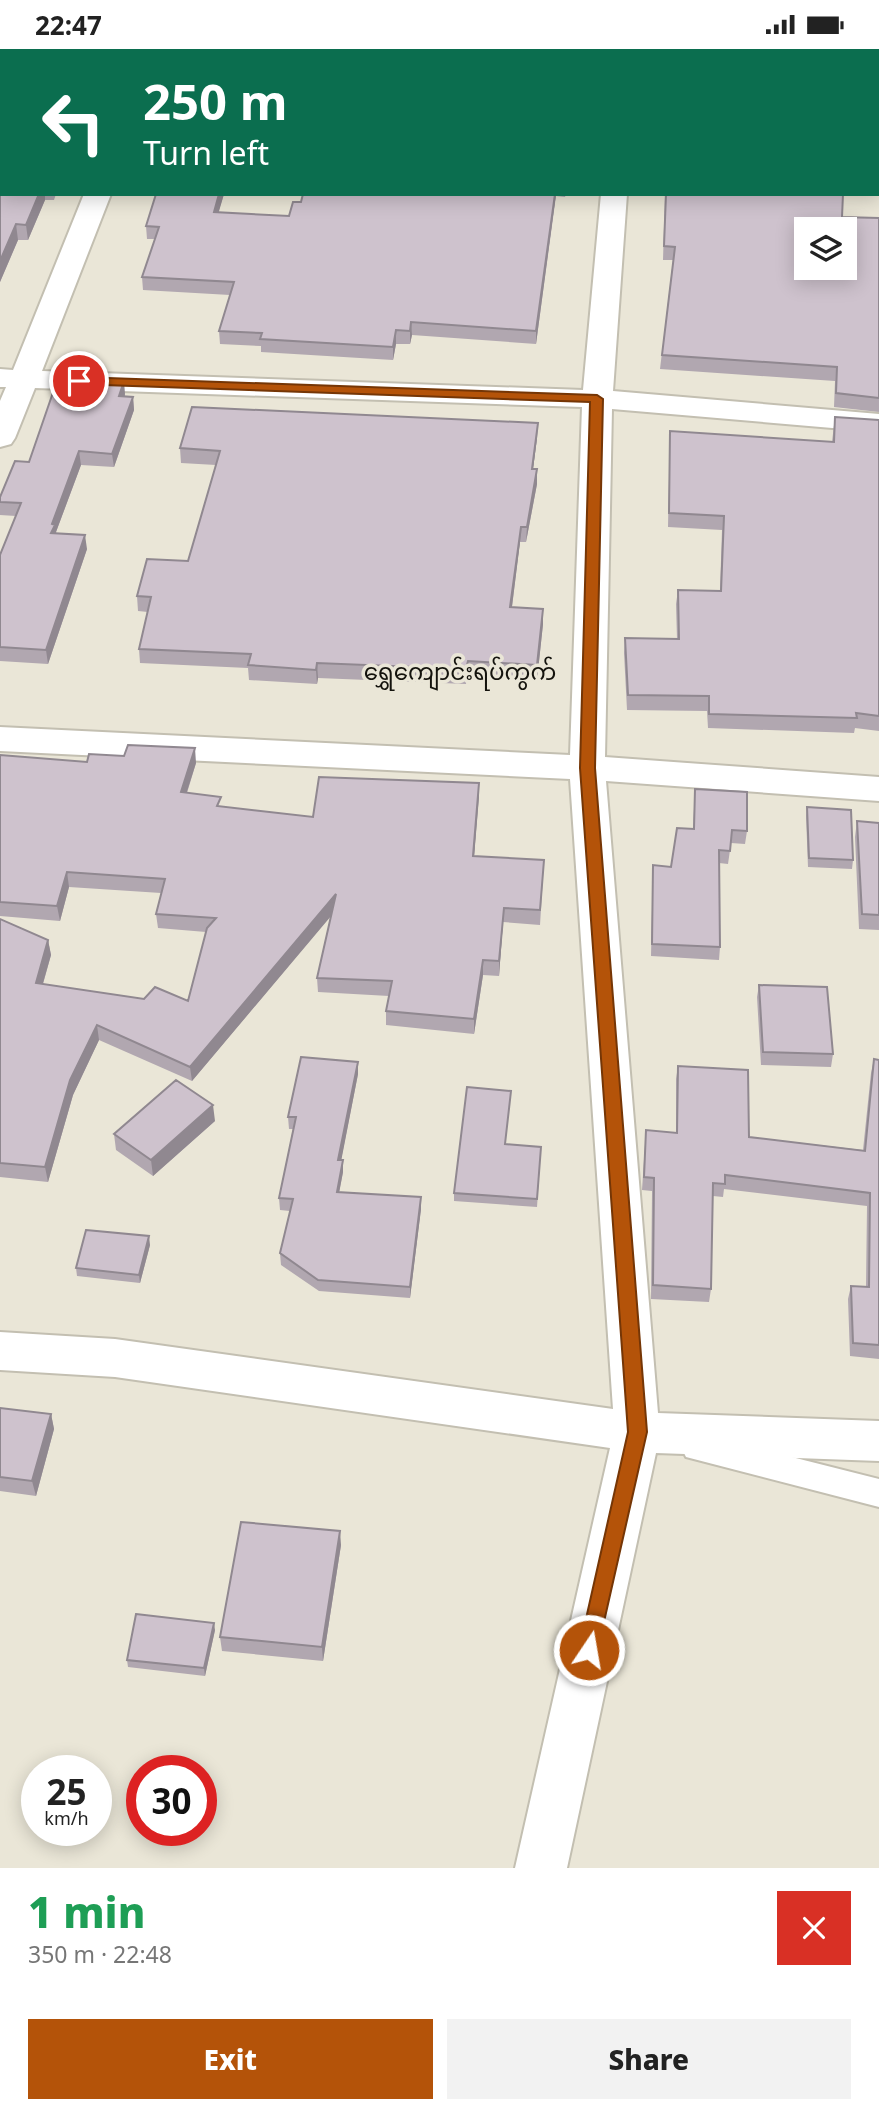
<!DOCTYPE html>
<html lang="en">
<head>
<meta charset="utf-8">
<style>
	:root { --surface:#fff; --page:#f2f2f2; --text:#222; --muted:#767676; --accent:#b45309 }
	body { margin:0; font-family:"Noto Sans","Noto Sans Myanmar",sans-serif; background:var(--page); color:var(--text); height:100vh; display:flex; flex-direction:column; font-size:26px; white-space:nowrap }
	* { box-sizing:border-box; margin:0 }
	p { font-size:23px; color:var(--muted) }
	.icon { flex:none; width:38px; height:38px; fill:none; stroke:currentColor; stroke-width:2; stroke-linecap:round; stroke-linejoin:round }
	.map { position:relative; height:1819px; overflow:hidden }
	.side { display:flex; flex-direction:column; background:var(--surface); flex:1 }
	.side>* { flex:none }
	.hud { position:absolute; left:0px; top:0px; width:880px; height:147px; box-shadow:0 4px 18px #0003; background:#0b6e4f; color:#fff; overflow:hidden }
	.tools { position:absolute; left:794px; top:168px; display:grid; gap:14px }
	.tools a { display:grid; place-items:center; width:63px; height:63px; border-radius:0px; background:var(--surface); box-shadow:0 4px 18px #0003; font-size:35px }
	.speed { position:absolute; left:21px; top:1706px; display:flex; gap:14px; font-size:35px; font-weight:700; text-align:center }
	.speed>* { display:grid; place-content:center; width:91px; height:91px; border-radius:50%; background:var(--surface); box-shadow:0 4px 18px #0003; line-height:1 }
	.speed small { font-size:18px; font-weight:400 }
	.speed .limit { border:10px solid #d22; background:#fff; color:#111 }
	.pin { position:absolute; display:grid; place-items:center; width:60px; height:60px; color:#fff; margin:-30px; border:4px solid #fff; border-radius:50%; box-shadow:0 2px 7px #0007 }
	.me { position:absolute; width:77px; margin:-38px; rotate:12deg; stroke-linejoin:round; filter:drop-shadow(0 0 5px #0008) }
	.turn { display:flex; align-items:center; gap:24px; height:147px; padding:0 28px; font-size:32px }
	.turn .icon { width:91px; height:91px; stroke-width:2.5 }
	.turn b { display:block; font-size:49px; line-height:60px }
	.round { display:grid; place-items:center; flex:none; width:74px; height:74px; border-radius:0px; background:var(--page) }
	.headline { display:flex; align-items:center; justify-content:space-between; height:119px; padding:0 28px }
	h1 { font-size:42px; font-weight:800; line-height:52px; color:#1e9e55 }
	.button { display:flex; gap:14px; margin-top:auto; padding:14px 28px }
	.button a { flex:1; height:80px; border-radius:0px; background:var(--accent); color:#fff; font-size:28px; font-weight:800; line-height:80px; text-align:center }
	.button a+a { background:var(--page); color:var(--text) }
	.status { display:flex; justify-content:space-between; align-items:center; height:49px; padding:0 35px; background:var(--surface); direction:ltr }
	.status svg { height:19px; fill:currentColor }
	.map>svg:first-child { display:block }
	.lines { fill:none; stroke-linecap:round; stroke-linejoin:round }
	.lane-casing { stroke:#c3bfb1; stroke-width:4 }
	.street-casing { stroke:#c3bfb1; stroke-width:4 }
	.lane { fill:#fff; fill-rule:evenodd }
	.street { fill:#fff; fill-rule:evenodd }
	.wall { fill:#b1a7b0 }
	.shaded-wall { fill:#908890 }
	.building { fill:#cec2cd; stroke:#908890; stroke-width:2; fill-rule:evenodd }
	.route { fill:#b45309; stroke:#753606; stroke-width:2 }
	.labels { text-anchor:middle; stroke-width:7; stroke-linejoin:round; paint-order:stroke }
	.quarter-label { font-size:23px; fill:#14130d; stroke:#eae6d7 }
</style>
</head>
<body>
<div class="status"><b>22:47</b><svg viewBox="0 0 49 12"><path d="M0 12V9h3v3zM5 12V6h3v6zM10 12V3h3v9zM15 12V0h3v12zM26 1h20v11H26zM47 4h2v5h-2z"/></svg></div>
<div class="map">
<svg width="879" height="1819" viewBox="0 0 879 1819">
	<rect width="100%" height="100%" fill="#eae6d7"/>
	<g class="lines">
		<g class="lane-casing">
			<path id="lane" d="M697 1384 879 1430V1458L686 1408 681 1398 686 1388Z"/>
		</g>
		<g class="street-casing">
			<path id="street" d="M145 0H169L144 2Z
				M643 0H667L642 2Z
				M84 145H111L42 322 583 341 601 145H627L613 342 879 365V383L612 360 605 708 879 728V752L606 732 658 1364 879 1372V1412L656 1404 567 1819H515L610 1399 115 1328 0 1321V1283L115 1290 613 1360 570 730 0 702V678L570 706 582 358 35 339 15 389 11 395 0 398V352L6 338H0V320L13 321Z"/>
		</g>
		<use href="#lane" class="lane"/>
		<use href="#street" class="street"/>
	</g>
	<path class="wall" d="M0 0H101V2H2V44H0Z
		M0 50 2 145H56L54 151H45L28 191H18L0 233Z
		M156 145H224L218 164 289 167 301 153 303 145H566L565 148 556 147 536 295 412 286 410 295H396L393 311 261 303V297L220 295 219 282 230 246 143 241 142 228 155 190H147L146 177Z
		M665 145H843L842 168 879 169V363L834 358 835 332 660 320 673 211H663Z
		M125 345V347L133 348 134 361 114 418 81 416 56 483V485L87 500 48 615 0 612V506L16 467 0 466V448L29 413Z
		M835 368 879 371V682L855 679 854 684 708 679 707 662 627 661 624 604 625 589 677 590 676 555 678 541 720 542 722 481 668 478 670 382 832 393Z
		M537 389 533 420 537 435 526 493H520L512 558 543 575 537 631 467 627 466 635 318 629 317 635 249 631 248 619 140 614 139 600 148 563 138 562 137 547 188 512 216 416 181 414 180 399Z
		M0 706 87 713 196 714 187 744 221 758 313 768 479 734 474 807 544 811 540 876 503 873 499 927 483 926 474 985 386 976V962L389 947 318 943 317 929 331 866 192 1032 99 991 73 1046 48 1133 0 1128V870L48 891 51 906 43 935 144 950 188 952 206 883 158 879 156 865 161 844 69 838 60 872 0 867Z
		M695 740 747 782 745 795 731 794 728 815 719 814 720 898 719 911 651 907 653 816 671 818 693 780Z
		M807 758 853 811 852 820 808 818 806 767Z
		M857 772 879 774V881L859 880 855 788Z
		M759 936 833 1005 831 1018 761 1016 757 948Z
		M874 1010 879 1011V1310L850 1307 848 1250 851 1237 866 1238 867 1157 724 1140 723 1148 713 1147 711 1240 709 1253 651 1250 652 1142 642 1141 646 1081 676 1084V1030L678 1017 749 1088 863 1101 871 1024Z
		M358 1013V1025L341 1111H343V1123L339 1143 421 1160 410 1249 319 1242 281 1216 280 1204 290 1162 280 1161 279 1149 293 1080H289L288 1068Z
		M510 1050 505 1095 541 1098 537 1158 454 1152V1144Z
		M215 1072 153 1127 116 1101 114 1085Z
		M150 1196 140 1234 77 1227 76 1219Z
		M0 1359 51 1365 54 1380 36 1447 0 1442Z
		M341 1496 323 1612 222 1602 220 1588Z
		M215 1581 205 1627 128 1618 127 1611Z"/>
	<path class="shaded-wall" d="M39 145H45V151L28 191 26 176Z
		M219 145H224L215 176 214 163Z
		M555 145H556L536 295V282Z
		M16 175 18 191 0 233V212Z
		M411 273 412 286 410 295V282Z
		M396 281V295L393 311V298Z
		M124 332 125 345 121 360 119 347Z
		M133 348 134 361 114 418 112 405Z
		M538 374 537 389 531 435 532 420Z
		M79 402 81 416 56 483 57 489 51 484 52 475Z
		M537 420V435L526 493 527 478Z
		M521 478 520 493 510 573V558Z
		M85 486 87 500 48 615 46 601Z
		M543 560V575L537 631V616Z
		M317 614 318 629 317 635 316 621Z
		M195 699 196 714 182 758 181 743Z
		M479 734V748L473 821V807Z
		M67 823 69 838 60 872 57 857Z
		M336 845 337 860 192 1032 190 1018Z
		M504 859 503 873 499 927V912Z
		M48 891 51 906 39 948 36 934Z
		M483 911V926L474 985V970Z
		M97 976 99 991 73 1046 48 1133 45 1118 70 1031Z
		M358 1013V1025L339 1123 338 1111Z
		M213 1056 215 1072 153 1127 151 1111Z
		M343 1111V1123L337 1155V1143Z
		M421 1148V1160L410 1249V1238Z
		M149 1187 150 1196 140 1234 139 1226Z
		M51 1365 54 1380 36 1447 32 1432Z
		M340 1482 341 1496 323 1612 322 1598Z
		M214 1574 215 1581 205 1627 204 1619Z"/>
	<path class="building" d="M0 0H94L93 2H2V31L0 30Z
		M212 0H612V2H211Z
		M696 0H879V9L878 2H696Z
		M878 27H879V61H878Z
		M2 49V145H39L26 176 16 175 0 212V50Z
		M156 145H219L214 163 289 167 293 153H301L303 145H555L536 282 411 273 410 282 396 281 393 298 260 290 262 284 219 282 234 233 142 228 159 178 146 177Z
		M666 145H843L842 168 879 169V349L836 344 837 318 662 306 675 198 664 197ZM807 180H845V219H807Z
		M58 329 124 332 119 347 133 348 112 405 79 402 52 475 55 476 51 484 85 486 46 601 0 598V506L21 454 0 453V448L15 412 29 413Z
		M192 358 538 374 532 420H537L527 478H521L510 558 543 560 537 616 468 612 466 620 317 614 316 621 248 616 251 605 139 600 151 548 137 547 147 510 188 512 220 402 180 399Z
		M835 368 879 371V667L856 664 857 669 709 665V647L628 646 625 589 679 590 678 541 721 542 724 467 669 464 670 382 834 393Z
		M128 696 195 699 181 743 221 748 217 757 313 768 319 728 479 734 473 807 544 811 540 861 504 859 499 912 483 911 474 970 386 962 392 932 317 929 336 845 190 1018 97 976 70 1031 45 1118 0 1114V870L48 891 36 934 144 950 155 938 188 952 207 879 216 869 156 865 165 830 67 823 57 857 0 853V706L87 713 89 705 124 707Z
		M695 740 747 743V782L732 781 730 802 719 801 720 898 652 895 653 816 671 818 677 779 694 780Z
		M807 758 851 761 853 811 809 809Z
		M857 772 879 774V866L862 865Z
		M759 936 827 938 833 1005 763 1003Z
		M301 1008 358 1013 338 1111H343L337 1143 421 1148 410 1238 318 1231 280 1204 293 1150 279 1149 296 1068H288Z
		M874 1010 879 1011V1296L853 1294 851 1237 869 1238 870 1144 725 1126V1135L713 1134 711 1240 653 1236 654 1129 644 1128 646 1081 677 1084 678 1017 748 1021 749 1088 865 1102Z
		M176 1031 213 1056 151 1111 114 1085Z
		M467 1038 511 1042 505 1095 541 1098 537 1150 454 1144Z
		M86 1181 149 1187 139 1226 76 1219Z
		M0 1359 51 1365 32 1432 0 1428Z
		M241 1473 340 1482 322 1598 220 1588Z
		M136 1565 214 1574 204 1619 127 1611Z"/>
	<path class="route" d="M79 328 597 346 603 350 595 719 647 1383 596 1608 589 1610 582 1608 579 1601 628 1383 580 719 590 353 75 335V330Z"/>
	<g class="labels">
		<g class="quarter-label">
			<text x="460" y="631">ရွှေကျောင်းရပ်ကွက်</text>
		</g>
	</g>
</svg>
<div class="tools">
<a><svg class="icon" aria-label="layers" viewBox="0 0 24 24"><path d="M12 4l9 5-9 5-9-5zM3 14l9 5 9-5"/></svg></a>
</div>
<div class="speed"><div>25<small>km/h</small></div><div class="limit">30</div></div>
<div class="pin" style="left:79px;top:332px;background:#d93025"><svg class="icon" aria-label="arrive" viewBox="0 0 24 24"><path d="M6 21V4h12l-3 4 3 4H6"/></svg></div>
<svg class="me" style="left:589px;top:1601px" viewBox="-20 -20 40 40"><circle r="17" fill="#b45309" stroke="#fff" stroke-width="3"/><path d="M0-11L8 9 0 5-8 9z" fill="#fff"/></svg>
<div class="hud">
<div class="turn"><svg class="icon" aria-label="left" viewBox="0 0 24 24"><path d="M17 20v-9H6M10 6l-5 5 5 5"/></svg><div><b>250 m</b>Turn left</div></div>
</div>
</div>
<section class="side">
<div class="headline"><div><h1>1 min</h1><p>350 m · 22:48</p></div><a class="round" style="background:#d93025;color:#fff"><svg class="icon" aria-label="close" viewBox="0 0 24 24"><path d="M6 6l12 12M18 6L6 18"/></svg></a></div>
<div class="button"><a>Exit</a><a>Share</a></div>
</section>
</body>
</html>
